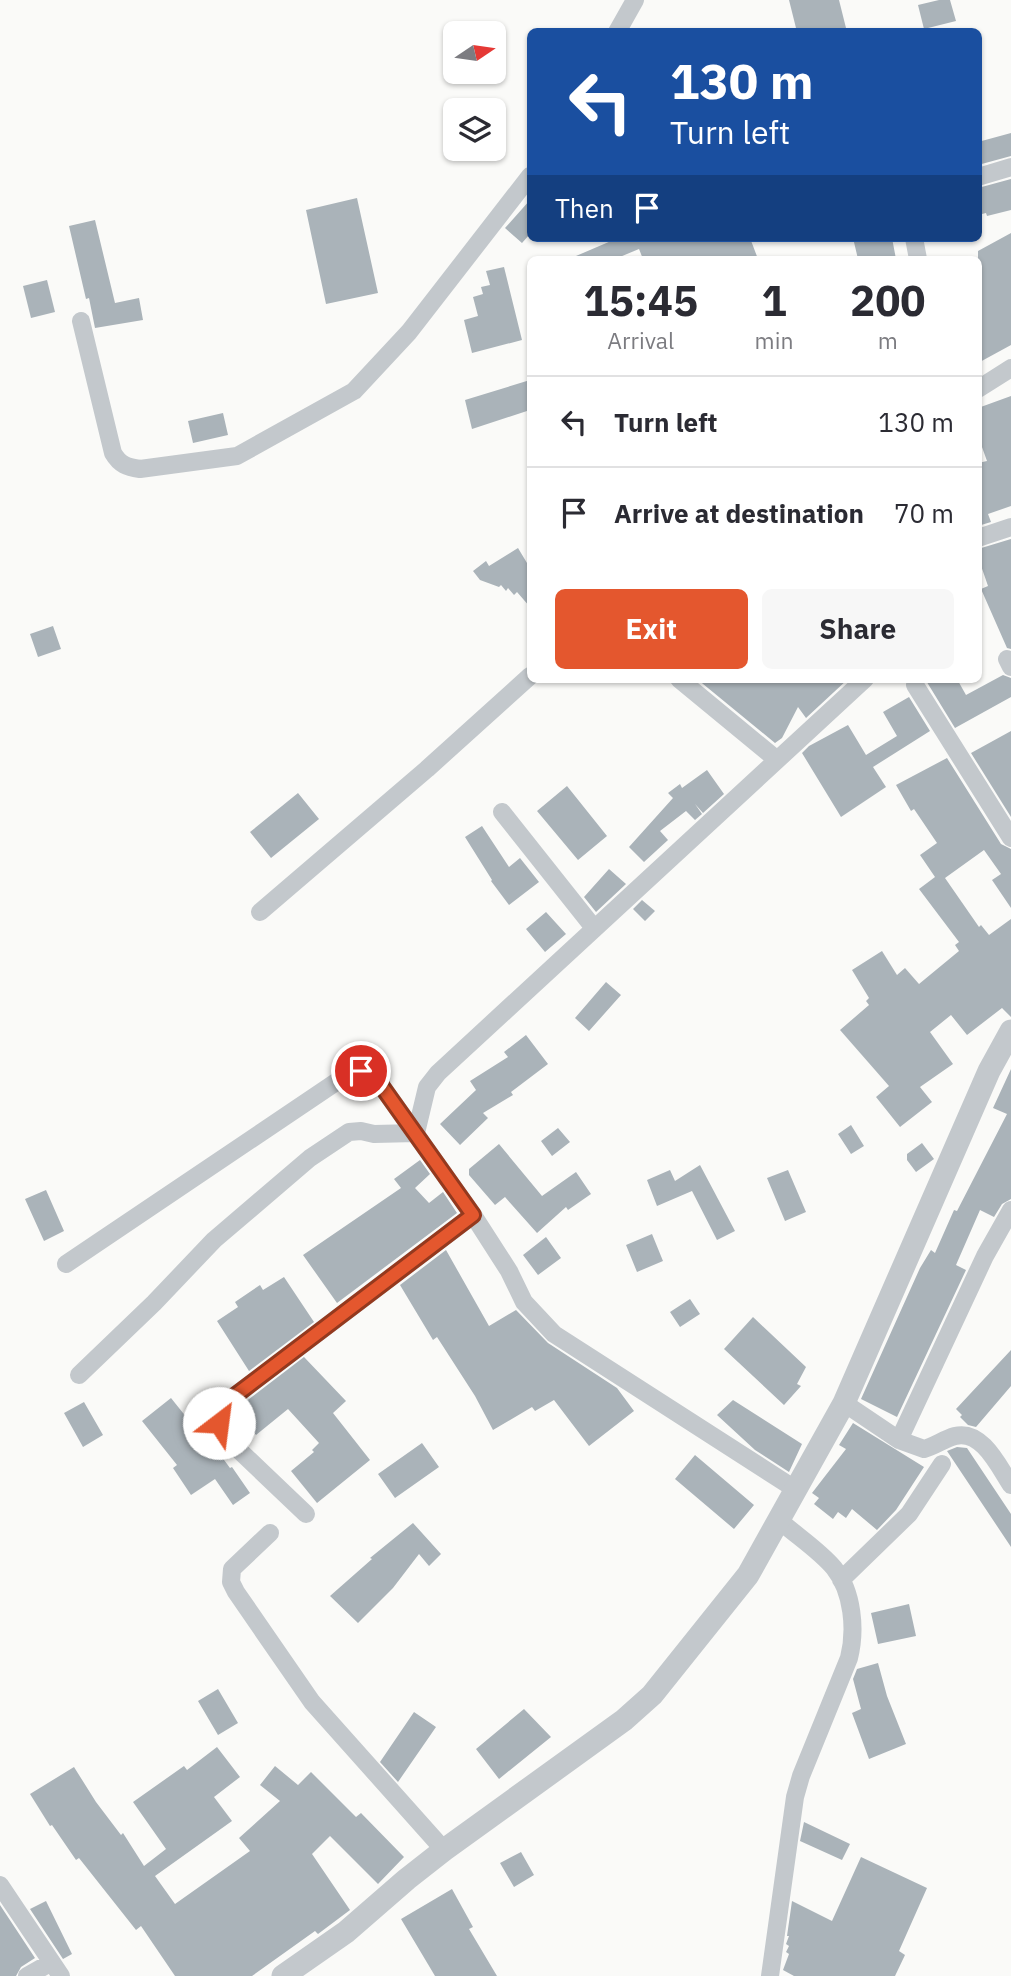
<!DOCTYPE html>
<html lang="en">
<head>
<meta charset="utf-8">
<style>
	:root { --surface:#fff; --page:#f7f7f7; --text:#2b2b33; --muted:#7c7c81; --line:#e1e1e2; --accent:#e4572e }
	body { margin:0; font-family:"IBM Plex Sans",sans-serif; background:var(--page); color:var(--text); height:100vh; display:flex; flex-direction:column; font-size:26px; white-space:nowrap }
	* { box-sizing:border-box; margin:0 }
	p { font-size:23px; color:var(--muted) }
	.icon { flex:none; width:38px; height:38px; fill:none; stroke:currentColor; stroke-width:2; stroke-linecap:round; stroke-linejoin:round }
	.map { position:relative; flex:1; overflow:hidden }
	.details { position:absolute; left:527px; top:256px; width:455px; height:427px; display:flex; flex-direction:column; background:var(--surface); border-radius:10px; box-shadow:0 2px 5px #0004 }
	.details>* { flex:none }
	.top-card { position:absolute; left:527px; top:28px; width:455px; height:214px; border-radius:10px; box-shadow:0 2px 5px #0004; background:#1a4fa0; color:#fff; overflow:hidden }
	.needle { width:46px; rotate:77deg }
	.buttons { position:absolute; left:443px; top:21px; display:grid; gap:14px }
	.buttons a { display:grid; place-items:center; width:63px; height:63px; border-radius:10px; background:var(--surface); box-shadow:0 2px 5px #0004; font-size:35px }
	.pin { position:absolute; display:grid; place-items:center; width:60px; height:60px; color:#fff; margin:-30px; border:4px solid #fff; border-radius:50%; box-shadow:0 2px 7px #0007 }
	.me { position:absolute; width:77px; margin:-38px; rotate:30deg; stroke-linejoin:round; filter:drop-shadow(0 0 5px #0008) }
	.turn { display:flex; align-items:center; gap:24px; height:147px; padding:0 28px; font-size:32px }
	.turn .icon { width:91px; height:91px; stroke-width:2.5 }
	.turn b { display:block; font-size:49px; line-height:60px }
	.then { display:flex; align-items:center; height:66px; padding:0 28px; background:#0003; gap:14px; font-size:26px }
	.eta { display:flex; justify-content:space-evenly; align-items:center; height:119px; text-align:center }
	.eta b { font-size:42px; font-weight:800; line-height:49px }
	.primary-button { display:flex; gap:14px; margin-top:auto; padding:14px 28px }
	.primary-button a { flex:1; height:80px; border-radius:10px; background:var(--accent); color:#fff; font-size:28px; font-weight:800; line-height:80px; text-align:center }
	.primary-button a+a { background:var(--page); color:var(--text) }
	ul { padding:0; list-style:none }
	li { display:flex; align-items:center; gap:21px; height:91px; padding:0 28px; border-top:2px solid var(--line) }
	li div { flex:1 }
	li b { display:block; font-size:26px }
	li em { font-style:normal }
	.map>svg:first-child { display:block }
	.building { fill:#aab3b9 }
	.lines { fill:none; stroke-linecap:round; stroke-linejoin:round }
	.minor { stroke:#c3c8cc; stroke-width:18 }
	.tertiary { stroke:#c3c8cc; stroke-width:23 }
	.route-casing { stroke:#94391e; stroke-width:18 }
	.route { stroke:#e4572e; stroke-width:12 }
</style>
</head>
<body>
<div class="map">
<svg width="1011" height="1976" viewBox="0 0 1011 1976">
	<rect width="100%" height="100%" fill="#fafaf8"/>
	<path class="building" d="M789 0H839L847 32H797Z
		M939 0H950L956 21 924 29 918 5Z
		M1011 133V156L978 165V142Z
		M1011 179V210L987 216 986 213 978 215V188Z
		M357 198 378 293 326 304 306 210Z
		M530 200V234L522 243 505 228Z
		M95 220 115 303 139 298 143 320 95 328 89 298 86 299 69 226Z
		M1011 233V345L978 363V251Z
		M618 238H750L758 259H643L639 249 615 259H569Z
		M853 238H892L896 259H858Z
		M504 267 522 340 472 353 464 320 478 316 473 297 483 294 481 287 490 285 486 271Z
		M47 280 55 312 31 318 23 286Z
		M530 380V410L472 429 465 400Z
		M1011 396V506L988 514 991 522 978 526V463L987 461 978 436V408Z
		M223 413 228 435 193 443 188 421Z
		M1011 539V649L1007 648 981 589 988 586 978 557V549Z
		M518 548 530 568V607L517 592 514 595 508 588 506 591 501 585 499 587 480 580 473 571 486 561 489 566Z
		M53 626 61 649 38 657 30 634Z
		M1003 675 1011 678V697L955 728 925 679H957L966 695Z
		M697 679H848L806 718 798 707 782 738 775 743Z
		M909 697 930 731 873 767 886 787 841 817 802 753 809 746 848 725 866 755 897 736 883 712Z
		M1011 731V817L971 753Z
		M947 758 1001 844 1011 849V908L992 880 1001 874 984 850 945 878 979 927 981 925 989 935 1011 919V1017L1002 1008 967 1035 951 1015 930 1032 953 1064 920 1087 932 1102 900 1127 876 1097 889 1086 840 1030 869 1005 866 1001 869 998 852 970 882 951 897 975 905 968 919 984 959 951 955 945 959 942 919 889 935 877 920 855 937 843 914 809 911 811 896 785Z
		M707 770 724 794 703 813 695 804 702 814 695 820 686 811 660 831 668 840 644 862 629 847 673 798 668 793 680 784 682 788Z
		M567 786 607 836 578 860 537 811Z
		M298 793 319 819 271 858 250 832Z
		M482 826 509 867 520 858 539 882 509 905 491 881 492 880 465 837Z
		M609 869 626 884 596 912 584 897Z
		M642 900 655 911 645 921 633 909Z
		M546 912 566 934 545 952 526 929Z
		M606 982 621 995 589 1031 575 1018Z
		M526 1035 548 1064 511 1092 513 1095 483 1113 488 1118 460 1145 440 1124 476 1090 470 1081 508 1057 504 1052Z
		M1011 1069V1199L1002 1204 994 1217 980 1210 956 1265 966 1270 897 1417 861 1399 920 1268 931 1250 935 1253 954 1210 957 1211 1007 1114 993 1108Z
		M851 1125 864 1146 851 1154 838 1134Z
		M558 1128 570 1142 552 1156 541 1141Z
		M922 1143 934 1159 916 1172 907 1160V1154Z
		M499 1144 542 1196 576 1172 591 1194 568 1210 566 1207 537 1233 505 1197 495 1205 469 1175V1169Z
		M420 1160 430 1174 415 1188 429 1203 443 1192 457 1213 337 1303 303 1255 401 1188 394 1179Z
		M700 1165 735 1231 717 1240 692 1191 657 1206 647 1180 670 1170 675 1181Z
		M788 1170 806 1212 785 1221 767 1178Z
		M46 1190 64 1231 44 1241 25 1199Z
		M652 1234 663 1261 637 1272 626 1245Z
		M546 1237 561 1258 538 1275 523 1255Z
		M446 1250 489 1326 516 1310 548 1343 617 1388 634 1411 589 1446 554 1400 535 1411 532 1407 493 1430 475 1396 437 1337 433 1340 400 1285Z
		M284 1277 314 1322 249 1371 217 1321 238 1307 235 1302 260 1285 263 1290Z
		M690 1299 700 1314 680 1327 670 1312Z
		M753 1317 806 1367 797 1384 801 1386 784 1405 724 1349Z
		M1011 1350V1386L976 1427 968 1425 960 1417 962 1415 956 1409Z
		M304 1357 346 1401 333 1413 370 1460 317 1503 291 1471 314 1452 312 1450 319 1443 288 1409 256 1435 236 1409Z
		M171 1398 207 1443 210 1441 230 1468 232 1467 250 1493 233 1505 215 1479 191 1495 173 1468 177 1465 142 1421Z
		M733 1400 802 1444 789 1472 755 1450 717 1415Z
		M84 1402 103 1435 83 1447 64 1413Z
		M853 1423 924 1467 896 1510 877 1530 852 1509 846 1518 838 1512 833 1519 814 1504 819 1498 812 1493 846 1449 839 1445Z
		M422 1443 439 1467 395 1498 378 1474Z
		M957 1447 967 1448 1011 1514V1547L947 1451Z
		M695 1455 754 1505 734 1529 675 1479Z
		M413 1523 441 1554 429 1566 419 1554 393 1588 358 1623 330 1596 372 1559 370 1558Z
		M909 1604 916 1636 878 1644 871 1613Z
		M878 1663 887 1696 906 1744 869 1759 852 1713 861 1709 853 1679 857 1669Z
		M218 1689 238 1723 218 1735 198 1701Z
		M524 1709 551 1737 499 1779 476 1749Z
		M414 1712 436 1727 398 1782 380 1762Z
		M217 1747 240 1777 214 1797 232 1821 155 1876 175 1904 250 1851 239 1838 280 1801 260 1785 275 1766 298 1785 311 1772 356 1817 361 1813 404 1857 378 1884 330 1836 312 1854 350 1910 318 1934 315 1931 252 1976H175L141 1926 136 1930 79 1858 76 1860 52 1825 50 1826 30 1794 74 1767 96 1802 121 1835 123 1833 144 1866 166 1849 133 1802 184 1766 187 1770Z
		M804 1822 850 1844 842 1860 800 1841Z
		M521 1852 534 1875 514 1887 500 1863Z
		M861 1857 927 1888 899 1951 905 1955 895 1976H794L783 1970 789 1954 786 1952 789 1946 786 1944 789 1936H787L792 1901 832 1921Z
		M452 1889 473 1927 469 1929 497 1976H435L401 1919Z
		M46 1901 72 1954 63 1959 30 1909Z
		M0 1905 35 1958 21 1967 16 1976H0Z"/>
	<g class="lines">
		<path class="minor" d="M617 32 635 0
			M978 177 1011 167
			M914 238 918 259
			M81 321 113 453C120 465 127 467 140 469L237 456 354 391 409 332 530 176
			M978 389 1011 368
			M978 538 1011 527
			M1007 659 1011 667
			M679 679 776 759
			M915 685 1011 838
			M502 812 594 928
			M260 912 427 769 530 676
			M416 1133 427 1087 438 1073 865 679
			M66 1264 348 1074 361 1071 373 1074 473 1215 509 1271 524 1302 554 1334 795 1489
			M79 1375 154 1303 214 1240 310 1158 349 1132 361 1131 374 1134 416 1133
			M844 1403 899 1440 985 1256 1011 1210
			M899 1440 924 1449C935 1446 944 1439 955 1436 982 1429 999 1467 1011 1485
			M306 1514 222 1434C219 1421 220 1412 228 1401L473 1215
			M270 1533 232 1569 231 1582 236 1592 312 1702 444 1850
			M841 1580 909 1514 942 1464
			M0 1885 61 1976
			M27 1976 50 1963
			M770 1976 795 1797 801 1776 849 1658C856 1630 853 1592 834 1568 820 1551 797 1536 780 1521"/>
		<path class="tertiary" d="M283 1976 346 1932 407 1879 444 1850 624 1720 652 1695 748 1575 844 1403 989 1071 1011 1031"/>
	</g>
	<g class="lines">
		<g class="route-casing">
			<path id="route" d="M219 1423 221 1410 228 1401 473 1215 373 1074 361 1071"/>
		</g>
		<use href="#route" class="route"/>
	</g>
</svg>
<div class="buttons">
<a><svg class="needle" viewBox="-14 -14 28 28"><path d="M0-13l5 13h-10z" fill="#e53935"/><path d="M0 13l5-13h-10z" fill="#7c7c81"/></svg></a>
<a><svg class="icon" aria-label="layers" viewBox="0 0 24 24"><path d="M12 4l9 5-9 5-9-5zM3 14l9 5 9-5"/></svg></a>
</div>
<div class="pin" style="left:361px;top:1071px;background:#d93025"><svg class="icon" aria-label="arrive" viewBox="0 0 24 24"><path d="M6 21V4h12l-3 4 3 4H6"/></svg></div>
<svg class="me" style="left:219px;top:1423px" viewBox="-20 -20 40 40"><circle r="19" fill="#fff"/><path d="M0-13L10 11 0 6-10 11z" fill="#e4572e"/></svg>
<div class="top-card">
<div class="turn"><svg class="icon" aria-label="left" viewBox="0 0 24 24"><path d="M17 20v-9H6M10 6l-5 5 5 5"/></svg><div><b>130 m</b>Turn left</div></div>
<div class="then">Then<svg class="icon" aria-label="arrive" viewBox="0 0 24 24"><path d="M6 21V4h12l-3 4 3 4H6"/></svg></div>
</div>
<section class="details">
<div class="eta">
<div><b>15:45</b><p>Arrival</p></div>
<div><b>1</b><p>min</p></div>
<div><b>200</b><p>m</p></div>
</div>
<ul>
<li><svg class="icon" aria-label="left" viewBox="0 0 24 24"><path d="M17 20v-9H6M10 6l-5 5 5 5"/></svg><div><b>Turn left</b></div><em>130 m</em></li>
<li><svg class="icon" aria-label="arrive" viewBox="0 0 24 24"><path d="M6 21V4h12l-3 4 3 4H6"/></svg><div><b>Arrive at destination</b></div><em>70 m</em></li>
</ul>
<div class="primary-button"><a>Exit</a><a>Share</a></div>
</section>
</div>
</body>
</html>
